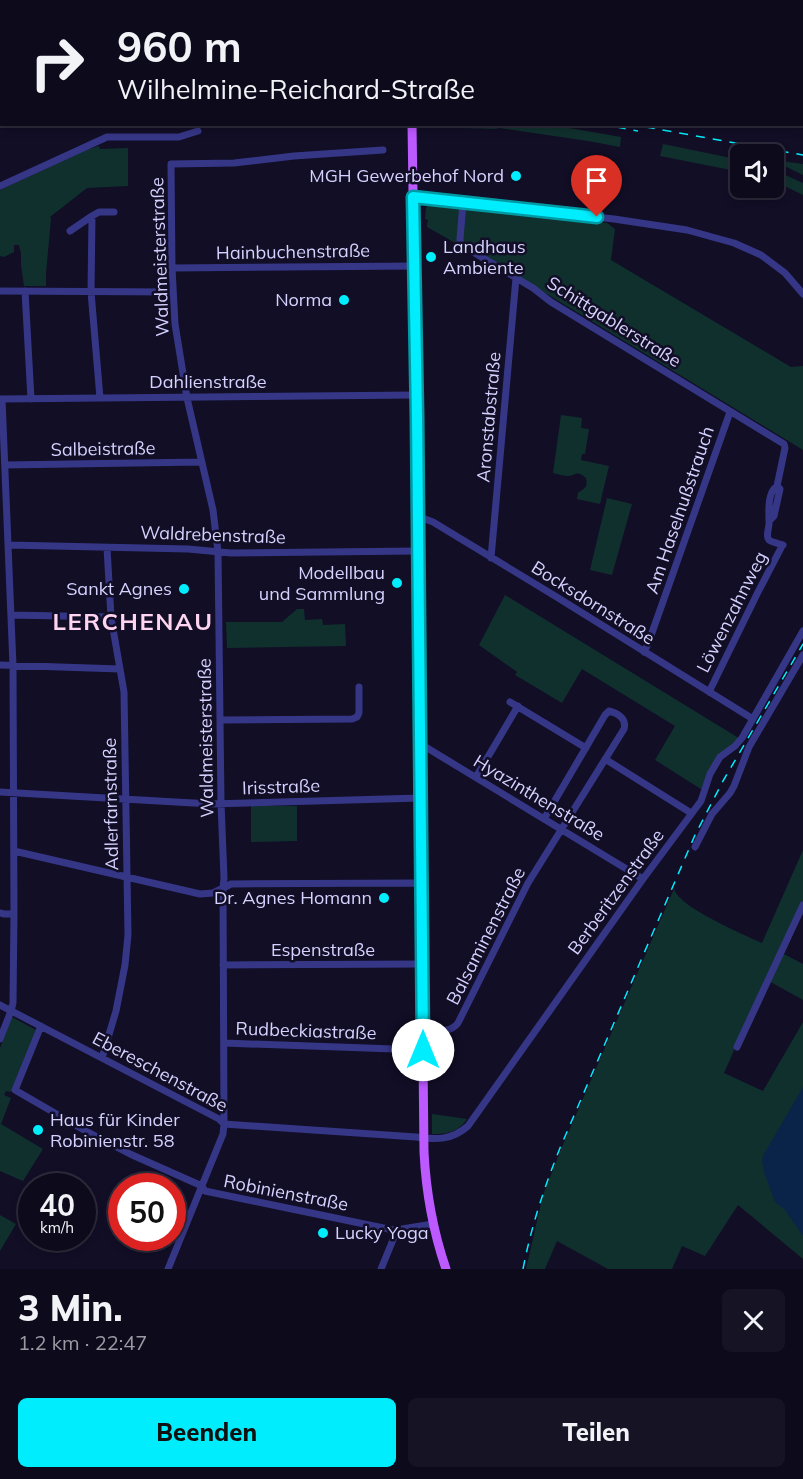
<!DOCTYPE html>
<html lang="de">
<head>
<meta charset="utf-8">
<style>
	:root { --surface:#0d0a1c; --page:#161325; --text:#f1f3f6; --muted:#9a9aa3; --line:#2d2b3b; --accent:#00edfd }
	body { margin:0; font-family:Mulish,sans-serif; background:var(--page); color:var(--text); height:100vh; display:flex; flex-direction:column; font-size:22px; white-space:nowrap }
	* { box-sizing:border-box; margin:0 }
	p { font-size:20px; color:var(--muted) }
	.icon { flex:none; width:33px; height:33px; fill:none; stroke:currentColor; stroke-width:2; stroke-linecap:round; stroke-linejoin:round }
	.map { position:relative; height:1269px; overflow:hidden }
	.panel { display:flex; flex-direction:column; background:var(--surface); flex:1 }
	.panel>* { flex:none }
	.top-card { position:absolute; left:0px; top:0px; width:804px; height:126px; box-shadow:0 3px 9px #0003,0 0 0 2px var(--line); background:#0d0a1c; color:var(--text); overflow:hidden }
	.tools { position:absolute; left:730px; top:144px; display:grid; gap:12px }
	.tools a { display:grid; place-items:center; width:54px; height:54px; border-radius:9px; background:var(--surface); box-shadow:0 3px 9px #0003,0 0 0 2px var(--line); font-size:30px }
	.speed { position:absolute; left:18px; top:1173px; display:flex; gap:12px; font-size:30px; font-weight:700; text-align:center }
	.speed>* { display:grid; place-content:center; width:78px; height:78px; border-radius:50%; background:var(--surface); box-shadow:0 3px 9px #0003,0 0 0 2px var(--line); line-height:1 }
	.speed small { font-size:15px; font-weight:400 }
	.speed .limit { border:9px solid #d22; background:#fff; color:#111 }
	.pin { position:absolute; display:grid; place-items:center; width:51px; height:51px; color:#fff; margin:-62px -26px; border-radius:50% 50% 50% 0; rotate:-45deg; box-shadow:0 0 6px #0007 }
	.pin .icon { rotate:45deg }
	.me { position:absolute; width:66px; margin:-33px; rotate:0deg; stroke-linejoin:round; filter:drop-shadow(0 0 4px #0008) }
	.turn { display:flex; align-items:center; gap:21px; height:126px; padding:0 18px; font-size:27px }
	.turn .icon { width:78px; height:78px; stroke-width:2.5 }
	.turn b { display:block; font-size:42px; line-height:51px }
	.round { display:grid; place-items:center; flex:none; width:63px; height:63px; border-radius:9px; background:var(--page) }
	.headline { display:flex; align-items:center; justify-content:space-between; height:102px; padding:0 18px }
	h1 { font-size:36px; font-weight:800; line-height:45px }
	.primary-button { display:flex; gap:12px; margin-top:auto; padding:12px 18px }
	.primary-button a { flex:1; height:69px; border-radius:9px; background:var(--accent); color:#111; font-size:24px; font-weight:800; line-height:69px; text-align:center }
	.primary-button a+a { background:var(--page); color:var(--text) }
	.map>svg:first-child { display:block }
	.green { fill:#10302e }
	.water { fill:#092349 }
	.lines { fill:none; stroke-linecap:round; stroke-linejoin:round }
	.minor { stroke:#363687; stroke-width:7 }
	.major { stroke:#bc59ff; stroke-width:9 }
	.rail { stroke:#00edfd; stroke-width:1.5; stroke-dasharray:9 8; stroke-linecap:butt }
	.route-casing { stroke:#009aa4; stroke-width:15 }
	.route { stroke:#00edfd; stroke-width:10 }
	.poi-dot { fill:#00edfd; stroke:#110e26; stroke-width:2 }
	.labels { text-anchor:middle; stroke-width:5; stroke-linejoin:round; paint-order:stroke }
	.poi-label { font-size:18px; fill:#d6d2ff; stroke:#110e26; text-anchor:end }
	.street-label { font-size:18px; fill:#d6d2ff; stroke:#110e26 }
	.district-label { font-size:24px; font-weight:bold; letter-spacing:1.5px; fill:#ffd4f1; stroke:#110e26 }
</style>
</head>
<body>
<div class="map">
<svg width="803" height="1269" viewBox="0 0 803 1269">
	<rect width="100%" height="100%" fill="#110e26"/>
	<path class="green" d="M447 125H552L621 137 620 147 588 141 499 128 495 129 464 128Z
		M663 144 741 160V172L660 156Z
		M99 146 100 149 128 148V186L87 188 50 217 51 219 46 273V286H24L21 265V253L19 245H14V252L4 257 0 256V190L86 150Z
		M774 160 803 164V175L774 161Z
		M774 170 803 183V195L774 181Z
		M428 205 454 208H470L607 223 615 229 611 260 791 367 803 366V450L488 258 457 244 427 227 428 220 425 219 426 208Z
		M561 415 582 418 581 428 589 429 585 454H582L581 460 609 466 600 504 577 499 578 493C585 488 588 487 586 478 576 470 577 475 568 476 564 476 558 474 553 473Z
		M607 498 632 504 612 575 590 570Z
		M505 595 742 740 721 757 704 791 655 760 675 726 582 669 562 703 515 675 517 672 479 645Z
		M297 609H304L305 620 322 619 323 625 345 624 346 646 227 648 226 622H282Z
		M251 806H297V841L251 842Z
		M803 850V901L780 952 803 964V1000L767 980 739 1039 724 1073 763 1091 803 1022V1259L738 1205 705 1256 682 1246 672 1269H608L557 1241 545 1269H526L543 1195 562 1147 674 889C680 908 743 934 762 943Z
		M12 1017 36 1030 11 1092 6 1091 4 1095 11 1098 1 1124 43 1149 23 1181 0 1171V1048Z
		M432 1114 467 1119C458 1132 447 1134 432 1134Z
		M0 1215 16 1224 0 1251Z"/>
	<path class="water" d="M803 1087V1236L785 1210 775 1202 764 1172 762 1160 764 1154Z"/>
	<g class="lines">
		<path class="minor" d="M705 2V0
			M802 51H803
			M0 186 107 137H179L198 131
			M413 197 614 219 687 230 734 243 761 255 785 273 803 294
			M463 203 460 239V242L463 246 533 288 551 302 784 444 785 448 777 486 780 489 774 516 770 520
			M92 216 99 212H114
			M70 231 92 216 91 292 100 398
			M172 268 414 266
			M0 291 173 292
			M25 291 31 399
			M0 399 416 395
			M5 465 201 462
			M417 516 433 522 555 596 753 719
			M8 545 188 549 231 553 417 551
			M491 558 516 278
			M11 615 111 617
			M644 652 648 644 730 412
			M0 665 120 669
			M709 692 758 592 782 546 783 545C780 544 771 542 769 540 765 536 770 526 769 521 769 511 767 493 777 486
			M510 702 586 748
			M221 720 352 719 357 717 359 713V687
			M419 743 643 879
			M605 759 691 813
			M476 777 518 706
			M0 792 211 804 420 798
			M695 847 712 814 730 793 734 786 749 747 803 655
			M14 851 200 894 213 893 231 884 413 883 421 885
			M0 913 4 914H14
			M223 965 422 964
			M0 1005 219 1119 224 1124 416 1137C437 1140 452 1140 468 1126L643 879 701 801 710 774 720 757 735 746 742 738 803 631
			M41 1026 15 1090 84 1130 130 1154 202 1186 205 1191 398 1231
			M423 1030C435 1030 450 1034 458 1023L528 883 624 729C627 719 618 713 609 711L605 715 544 819
			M0 1039 11 1011 13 1003 14 914 13 666 2 399
			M224 1043 422 1050
			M737 1047 803 905
			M102 1058 116 1011 125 965 128 935 124 692 111 617 107 548
			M168 1269 223 1134 224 1124 223 888 224 878 221 803 218 552 213 510 187 398 175 324 172 268 171 164 234 163 294 156 383 150
			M381 1269 395 1235 398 1231 402 1229 433 1224"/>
		<path class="major" d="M415 2V0
			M412 124 416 395 424 1152C426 1192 433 1231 446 1269"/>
		<path class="rail" d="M180 0 184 2
			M600 124 638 131
			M629 124 803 155
			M523 1269C531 1227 544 1188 560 1148L695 835 723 781 803 644"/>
	</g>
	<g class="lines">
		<g class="route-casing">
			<path id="route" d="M423 1050 417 416 413 197 597 217"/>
		</g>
		<use href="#route" class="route"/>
	</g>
	<g class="poi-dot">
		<circle cx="516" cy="176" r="6"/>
		<circle cx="431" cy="257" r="6"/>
		<circle cx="344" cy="300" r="6"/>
		<circle cx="397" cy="583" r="6"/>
		<circle cx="184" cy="589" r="6"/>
		<circle cx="384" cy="898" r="6"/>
		<circle cx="38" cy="1130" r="6"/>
		<circle cx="323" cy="1233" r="6"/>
	</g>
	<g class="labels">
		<g class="poi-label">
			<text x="504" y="182">MGH Gewerbehof Nord</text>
			<text x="443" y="253" text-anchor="start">Landhaus<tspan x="443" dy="21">Ambiente</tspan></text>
			<text x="332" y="306">Norma</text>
			<text x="385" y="579">Modellbau<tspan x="385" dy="21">und Sammlung</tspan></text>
			<text x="172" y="595">Sankt Agnes</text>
			<text x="372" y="904">Dr. Agnes Homann</text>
			<text x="50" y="1126" text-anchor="start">Haus für Kinder<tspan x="50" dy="21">Robinienstr. 58</tspan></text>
			<text x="335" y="1239" text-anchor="start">Lucky Yoga</text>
		</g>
		<g class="street-label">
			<text transform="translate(293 252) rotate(-1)" y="6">Hainbuchenstraße</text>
			<text transform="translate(160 257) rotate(-92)" y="6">Waldmeisterstraße</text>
			<text transform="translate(614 322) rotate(32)" y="6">Schittgablerstraße</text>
			<text x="208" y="388">Dahlienstraße</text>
			<text transform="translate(489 417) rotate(-85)" y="6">Aronstabstraße</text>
			<text transform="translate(103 449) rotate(-1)" y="6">Salbeistraße</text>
			<text transform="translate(680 510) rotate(-71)" y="6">Am Haselnußstrauch</text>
			<text transform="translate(213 535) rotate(2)" y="6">Waldrebenstraße</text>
			<text transform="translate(593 603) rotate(32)" y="6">Bocksdornstraße</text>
			<text transform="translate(732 612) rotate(-63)" y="6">Löwenzahnweg</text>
			<text transform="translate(206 738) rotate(-91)" y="6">Waldmeisterstraße</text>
			<text transform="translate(281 787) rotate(-2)" y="6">Irisstraße</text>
			<text transform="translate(539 798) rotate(31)" y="6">Hyazinthenstraße</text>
			<text transform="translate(111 804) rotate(-91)" y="6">Adlerfarnstraße</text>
			<text transform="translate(616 892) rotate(-54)" y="6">Berberitzenstraße</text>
			<text transform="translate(486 936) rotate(-63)" y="6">Balsaminenstraße</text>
			<text x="323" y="956">Espenstraße</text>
			<text transform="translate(306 1031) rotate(2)" y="6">Rudbeckiastraße</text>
			<text transform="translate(160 1072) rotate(28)" y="6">Ebereschenstraße</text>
			<text transform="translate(286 1193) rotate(11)" y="6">Robinienstraße</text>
		</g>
		<g class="district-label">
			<text x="133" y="630">LERCHENAU</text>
		</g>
	</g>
</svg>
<div class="tools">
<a><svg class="icon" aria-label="sound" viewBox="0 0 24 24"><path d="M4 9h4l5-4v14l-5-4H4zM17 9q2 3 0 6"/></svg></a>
</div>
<div class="speed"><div>40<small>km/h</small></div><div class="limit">50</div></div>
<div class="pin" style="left:597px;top:217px;background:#d93025"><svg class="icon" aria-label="arrive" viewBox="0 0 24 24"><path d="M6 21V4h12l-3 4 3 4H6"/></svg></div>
<svg class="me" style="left:423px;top:1050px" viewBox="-20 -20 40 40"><circle r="19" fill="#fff"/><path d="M0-13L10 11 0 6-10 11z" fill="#00edfd"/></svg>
<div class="top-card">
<div class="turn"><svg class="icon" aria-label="right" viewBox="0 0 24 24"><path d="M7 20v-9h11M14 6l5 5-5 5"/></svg><div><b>960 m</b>Wilhelmine-Reichard-Straße</div></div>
</div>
</div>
<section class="panel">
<div class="headline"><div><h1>3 Min.</h1><p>1.2 km · 22:47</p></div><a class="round"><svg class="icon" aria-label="close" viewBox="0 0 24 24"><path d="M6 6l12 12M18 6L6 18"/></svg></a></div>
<div class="primary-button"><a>Beenden</a><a>Teilen</a></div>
</section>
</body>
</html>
